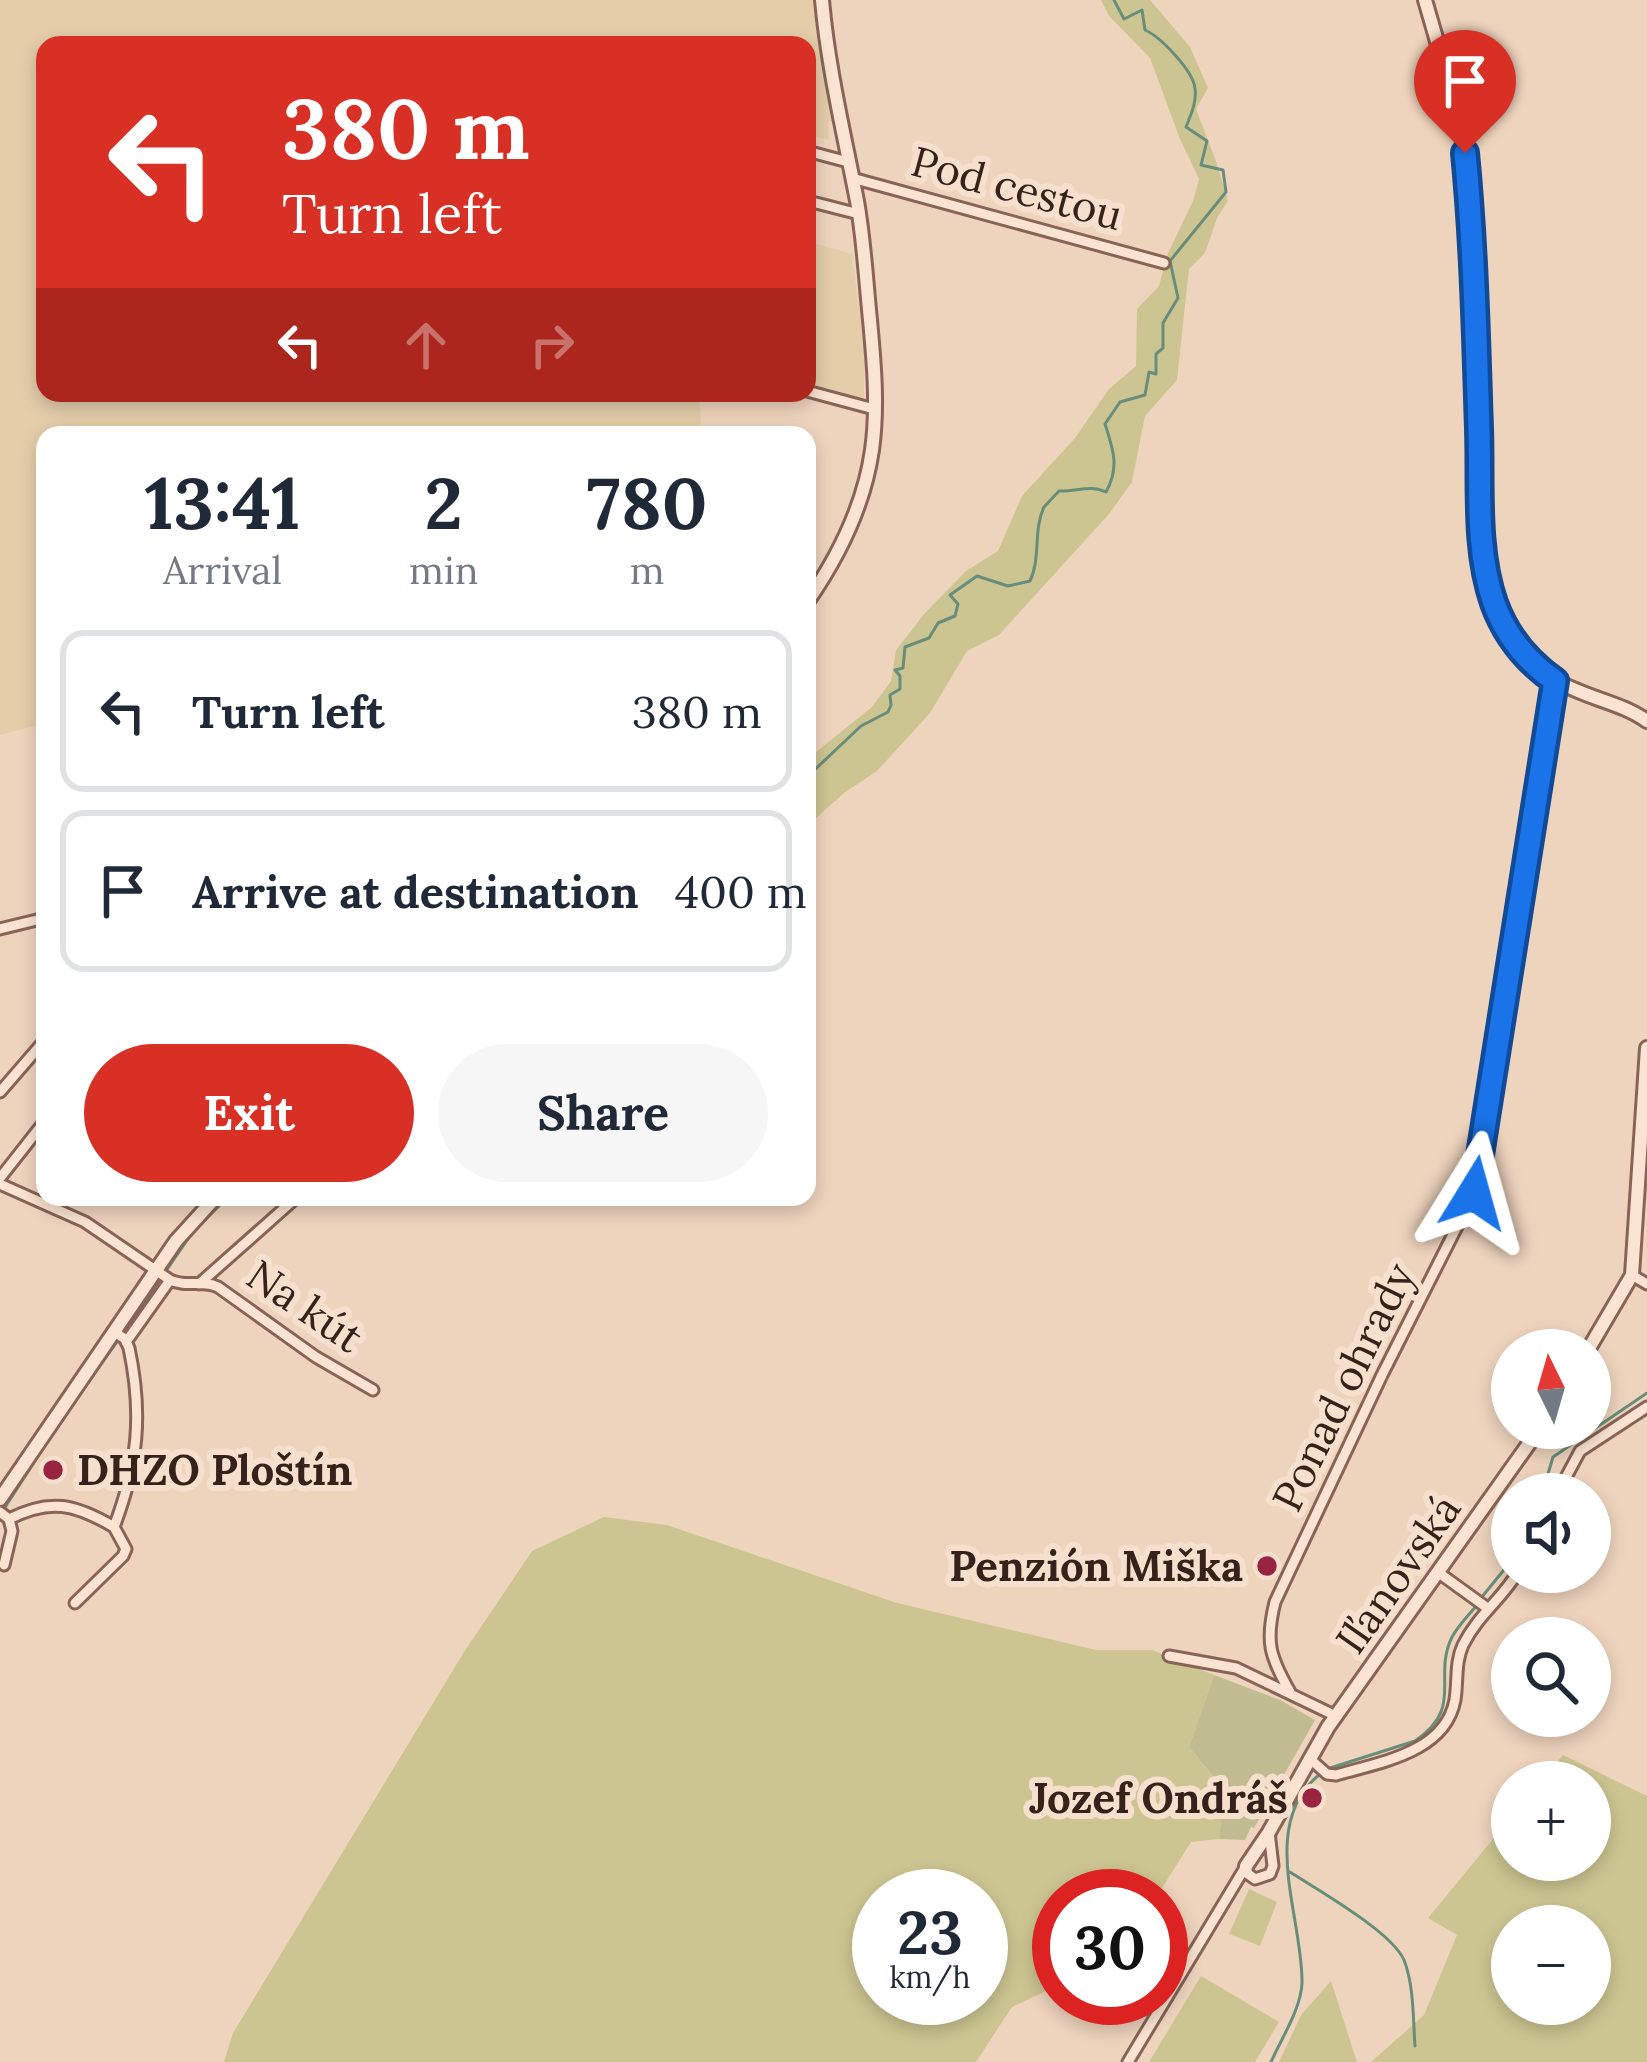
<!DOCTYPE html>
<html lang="en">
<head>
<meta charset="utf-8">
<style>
	:root { --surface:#fff; --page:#f6f6f7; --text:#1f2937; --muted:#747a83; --line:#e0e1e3; --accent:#d93025 }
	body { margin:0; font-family:Lora,serif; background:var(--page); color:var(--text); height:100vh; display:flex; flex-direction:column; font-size:45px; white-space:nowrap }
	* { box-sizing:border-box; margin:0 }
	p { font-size:39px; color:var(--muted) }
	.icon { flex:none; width:66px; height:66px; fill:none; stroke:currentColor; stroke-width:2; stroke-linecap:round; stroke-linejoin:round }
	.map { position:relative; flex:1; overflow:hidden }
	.sheet { position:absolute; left:36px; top:426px; width:780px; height:780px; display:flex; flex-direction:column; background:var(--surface); border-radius:24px; box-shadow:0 6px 18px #0003 }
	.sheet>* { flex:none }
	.banner { position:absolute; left:36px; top:36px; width:780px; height:366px; border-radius:24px; box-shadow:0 6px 18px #0003; background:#d93025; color:#fff; overflow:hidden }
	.needle { width:78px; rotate:355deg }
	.controls { position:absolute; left:1491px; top:1329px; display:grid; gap:24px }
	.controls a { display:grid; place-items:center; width:120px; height:120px; border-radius:50%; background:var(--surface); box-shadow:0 6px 18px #0003; font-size:60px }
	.speed { position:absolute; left:852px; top:1869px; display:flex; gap:24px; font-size:60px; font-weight:700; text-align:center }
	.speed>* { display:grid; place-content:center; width:156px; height:156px; border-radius:50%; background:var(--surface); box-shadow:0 6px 18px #0003; line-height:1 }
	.speed small { font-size:30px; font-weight:400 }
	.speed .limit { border:18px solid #d22; background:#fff; color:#111 }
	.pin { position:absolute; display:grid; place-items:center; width:102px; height:102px; color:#fff; margin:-123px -51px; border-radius:50% 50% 50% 0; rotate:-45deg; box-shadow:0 0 12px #0007 }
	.pin .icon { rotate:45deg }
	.me { position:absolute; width:132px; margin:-66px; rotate:8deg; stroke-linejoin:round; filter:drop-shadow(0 0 9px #0008) }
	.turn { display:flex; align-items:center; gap:42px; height:252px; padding:0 48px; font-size:54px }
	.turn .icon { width:156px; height:156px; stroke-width:2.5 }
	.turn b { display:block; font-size:84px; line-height:102px }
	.lanes { display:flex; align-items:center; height:114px; padding:0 48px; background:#0003; justify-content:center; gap:60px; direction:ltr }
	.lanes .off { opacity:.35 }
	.eta { display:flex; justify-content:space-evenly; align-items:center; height:204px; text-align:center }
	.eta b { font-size:72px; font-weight:700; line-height:84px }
	.cta { display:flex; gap:24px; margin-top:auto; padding:24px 48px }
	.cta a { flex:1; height:138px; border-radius:72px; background:var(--accent); color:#fff; font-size:48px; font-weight:700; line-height:138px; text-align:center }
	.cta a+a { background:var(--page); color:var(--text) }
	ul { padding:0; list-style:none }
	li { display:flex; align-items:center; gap:36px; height:162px; margin:0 24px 18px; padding:0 24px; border:6px solid var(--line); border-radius:24px }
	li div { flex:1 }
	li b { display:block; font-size:45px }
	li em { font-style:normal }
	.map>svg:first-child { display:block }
	.farmland { fill:#e5cdaa }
	.green { fill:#cdc591; fill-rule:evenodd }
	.cemetery { fill:#c1bb91 }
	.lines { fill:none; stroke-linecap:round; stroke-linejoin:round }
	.stream { stroke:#688e7b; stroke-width:3 }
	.minor-casing { stroke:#886456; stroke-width:15 }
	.tertiary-casing { stroke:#886456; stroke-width:18 }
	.minor { stroke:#fae3d0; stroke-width:9 }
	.tertiary { stroke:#fae3d0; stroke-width:12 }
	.route-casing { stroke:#114b97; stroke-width:30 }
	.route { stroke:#1a73e8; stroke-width:21 }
	.poi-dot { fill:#992441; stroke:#f6e0cd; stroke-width:4.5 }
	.labels { text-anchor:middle; stroke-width:12; stroke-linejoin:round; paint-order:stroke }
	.street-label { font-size:42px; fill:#36221b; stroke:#f6e0cd }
	.poi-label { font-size:42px; font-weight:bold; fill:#36221b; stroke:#f6e0cd; text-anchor:end }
</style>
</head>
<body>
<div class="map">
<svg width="1647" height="2062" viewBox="0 0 1647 2062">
	<rect width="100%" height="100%" fill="#efd4bd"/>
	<path class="farmland" d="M0 0H816L821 47 835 121 828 122 829 140 807 134V45H45V393H685L699 397 702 435H45V723L0 735Z
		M807 241 852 254 864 348V401L807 385Z"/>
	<path class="green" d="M1101 0H1150L1190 47 1208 88 1196 109 1216 161 1228 201 1217 218 1205 253 1189 269 1177 380 1145 416 1132 482 1109 514 999 635 967 651 930 713 877 771 844 793 807 826V765L811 756 872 707 891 681 896 650 925 613 966 571 998 551 1022 496 1075 438 1109 389 1136 366 1137 309 1159 286 1168 253 1193 201 1199 179 1180 139 1150 58 1109 16Z
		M604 1517 667 1525 897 1603 1096 1650H1152L1214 1675 1189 1747 1228 1796 1223 1805 1219 1839 1191 1842 1157 1896H1059V1985L1012 2007 976 2062H224L233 2033 464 1652 532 1551ZM879 1896H981V1998H879Z
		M1563 1755 1647 1796V2062H1371L1424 2015 1457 1935 1428 1918 1512 1816V1860H1590V1782H1540ZM1512 1926H1590V2004H1512Z
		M1249 1889 1277 1902 1260 1946 1229 1934Z
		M1201 1976 1279 2022 1255 2062H1149Z
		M1331 1981 1357 2062H1279L1301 2015Z"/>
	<path class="cemetery" d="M1214 1675 1280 1700 1315 1720 1254 1828 1251 1827 1245 1840 1219 1839 1223 1805 1228 1795 1189 1747Z"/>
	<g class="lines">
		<path class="stream" d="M807 777 861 726 888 712 891 705 890 695 900 689V676L895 670 903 668 905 647 929 638 938 623 955 616 958 604 950 595 977 576 1008 586 1030 581C1041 558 1033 530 1044 507 1045 506 1058 492 1059 491 1076 492 1090 484 1106 492 1120 467 1113 449 1105 424L1120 402 1145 395 1149 372 1156 374V354L1163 348V323L1178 298 1170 261 1226 192 1223 170 1201 165 1207 141 1186 127C1191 114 1197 102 1195 88 1193 71 1161 37 1145 30L1142 10 1124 19 1114 0
			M166 1271 192 1233 228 1197
			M1542 1494 1553 1457 1647 1393
			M4 1509 62 1419 161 1280
			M1481 1598 1512 1560
			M1327 1769 1415 1741C1465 1707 1432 1678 1452 1637 1458 1626 1468 1616 1476 1606
			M1290 1872C1318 1890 1392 1932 1404 1960 1414 1985 1413 2019 1415 2046
			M1271 2062C1281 2039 1301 2009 1302 1983 1303 1918 1258 1825 1319 1775"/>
		<g class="minor-casing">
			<path id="minor" d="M807 151 848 162
				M852 178 1164 263
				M816 203 859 214
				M807 391 874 409
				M0 929 45 918
				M0 1092 45 1040
				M0 1178 45 1121
				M0 1184 85 1222 170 1280C187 1288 202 1279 218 1287L316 1357 373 1390
				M1632 1275 1647 1284
				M199 1284 297 1197
				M126 1342 170 1280
				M1557 1494 1580 1451 1647 1407
				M0 1512 9 1519C50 1498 75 1504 114 1527
				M4 1565 12 1531 9 1519
				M1439 1573 1486 1607
				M75 1603 123 1556 126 1549 114 1527C138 1464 143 1414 129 1348L125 1339 113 1331
				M1169 1656 1236 1668 1336 1716
				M1290 1692C1270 1657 1265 1642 1275 1602L1382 1375 1474 1193 1555 681
				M1309 1758 1327 1774 1336 1775C1380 1762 1445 1753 1455 1700 1458 1681 1455 1662 1463 1645 1478 1615 1501 1600 1518 1572
				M1128 2062 1246 1866 1248 1874 1255 1879 1270 1874 1273 1866 1269 1832"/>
		</g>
		<g class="tertiary-casing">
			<path id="tertiary" d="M1425 0 1458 114 1465 153 1483 541C1490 606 1512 666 1578 691 1601 701 1626 706 1647 721
				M807 602C839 556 864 506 872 450 878 407 874 363 870 320 866 281 864 240 857 201 844 134 828 68 822 0
				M1588 1350 1632 1275 1647 1048
				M0 1499 176 1241 216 1197
				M1246 1866 1269 1832 1328 1727 1540 1428"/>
		</g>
		<use href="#minor" class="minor"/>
		<use href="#tertiary" class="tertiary"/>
	</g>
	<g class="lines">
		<g class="route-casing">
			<path id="route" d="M1465 153C1474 245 1476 337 1479 429 1481 485 1475 549 1494 603 1506 636 1526 661 1555 681L1474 1193"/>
		</g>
		<use href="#route" class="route"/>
	</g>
	<g class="poi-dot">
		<circle cx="53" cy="1470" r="12"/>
		<circle cx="1267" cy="1566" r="12"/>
		<circle cx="1312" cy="1798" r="12"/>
	</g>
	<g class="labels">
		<g class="street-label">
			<text transform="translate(1017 188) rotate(15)" y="15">Pod cestou</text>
			<text transform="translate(305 1306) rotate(34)" y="15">Na kút</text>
			<text transform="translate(1343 1387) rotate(-64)" y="15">Ponad ohrady</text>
			<text transform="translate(1398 1574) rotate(-55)" y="15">Iľanovská</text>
		</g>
		<g class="poi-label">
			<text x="77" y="1485" text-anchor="start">DHZO Ploštín</text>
			<text x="1243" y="1581">Penzión Miška</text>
			<text x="1288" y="1813">Jozef Ondráš</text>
		</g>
	</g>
</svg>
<div class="controls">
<a><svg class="needle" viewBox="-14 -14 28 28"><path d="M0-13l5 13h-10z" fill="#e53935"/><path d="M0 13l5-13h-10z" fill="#747a83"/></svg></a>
<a><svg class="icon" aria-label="sound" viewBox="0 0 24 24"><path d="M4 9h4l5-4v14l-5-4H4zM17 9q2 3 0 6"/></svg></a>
<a><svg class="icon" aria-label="search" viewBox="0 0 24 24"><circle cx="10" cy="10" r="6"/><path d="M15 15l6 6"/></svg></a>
<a>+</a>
<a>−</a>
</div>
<div class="speed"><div>23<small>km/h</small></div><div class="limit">30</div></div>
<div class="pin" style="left:1465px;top:153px;background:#d93025"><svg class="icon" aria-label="arrive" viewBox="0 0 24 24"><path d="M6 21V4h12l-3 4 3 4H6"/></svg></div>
<svg class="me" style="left:1474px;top:1193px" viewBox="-20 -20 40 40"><path d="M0-17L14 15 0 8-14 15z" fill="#1a73e8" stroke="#fff" stroke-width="4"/></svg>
<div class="banner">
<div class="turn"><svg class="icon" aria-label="left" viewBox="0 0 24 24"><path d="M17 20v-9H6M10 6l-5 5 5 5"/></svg><div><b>380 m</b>Turn left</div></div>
<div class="lanes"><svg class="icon" aria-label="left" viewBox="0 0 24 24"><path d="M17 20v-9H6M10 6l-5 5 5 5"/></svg><svg class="icon off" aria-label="ahead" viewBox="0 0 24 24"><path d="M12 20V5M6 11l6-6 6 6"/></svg><svg class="icon off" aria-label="right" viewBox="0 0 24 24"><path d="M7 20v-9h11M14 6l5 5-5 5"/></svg></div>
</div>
<section class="sheet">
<div class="eta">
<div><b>13:41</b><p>Arrival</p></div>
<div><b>2</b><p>min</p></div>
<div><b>780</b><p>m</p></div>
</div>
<ul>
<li><svg class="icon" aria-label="left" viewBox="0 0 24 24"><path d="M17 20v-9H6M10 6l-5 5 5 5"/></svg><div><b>Turn left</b></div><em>380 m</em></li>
<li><svg class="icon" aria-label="arrive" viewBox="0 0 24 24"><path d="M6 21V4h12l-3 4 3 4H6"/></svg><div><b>Arrive at destination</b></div><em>400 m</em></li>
</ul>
<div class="cta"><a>Exit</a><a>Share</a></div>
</section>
</div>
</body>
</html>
